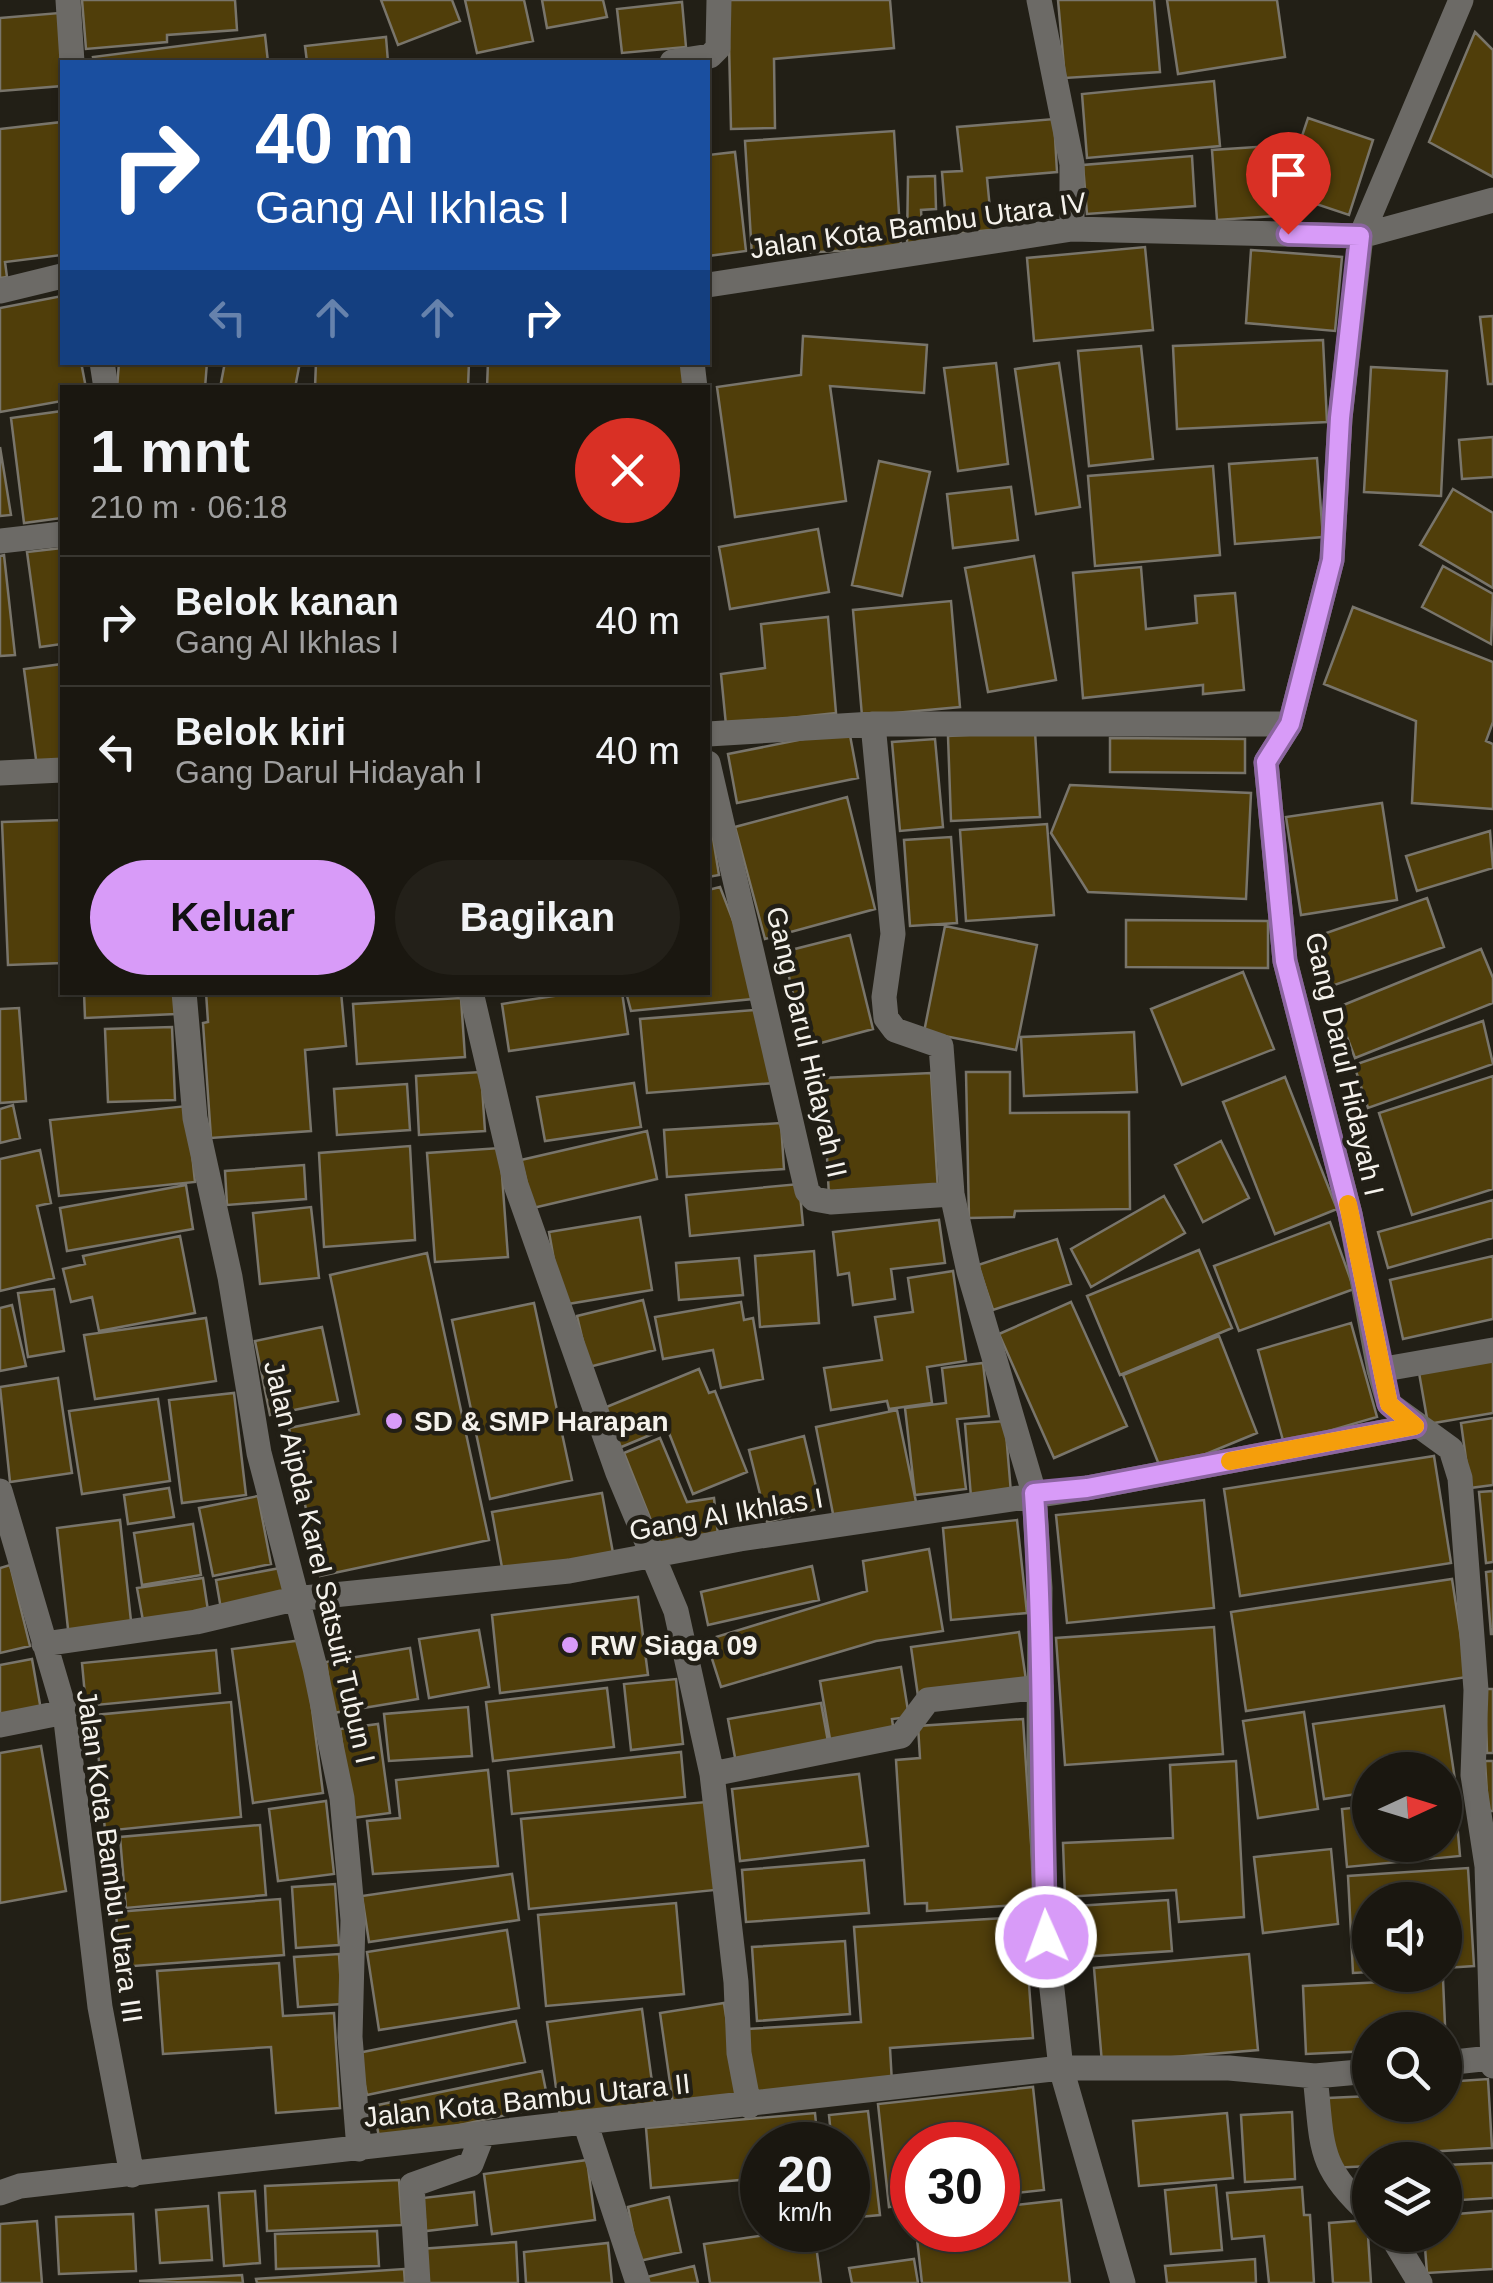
<!DOCTYPE html>
<html lang="id">
<head>
<meta charset="utf-8">
<style>
	:root { --surface:#1a1710; --page:#232019; --text:#f1f3f6; --muted:#9f9f9f; --line:#383630; --accent:#d89bf8 }
	body { margin:0; font-family:Arial,sans-serif; background:var(--page); color:var(--text); height:100vh; display:flex; flex-direction:column; font-size:38px; white-space:nowrap }
	* { box-sizing:border-box; margin:0 }
	p { font-size:32px; color:var(--muted) }
	.icon { flex:none; width:55px; height:55px; fill:none; stroke:currentColor; stroke-width:2; stroke-linecap:round; stroke-linejoin:round }
	.map { position:relative; flex:1; overflow:hidden }
	.side { position:absolute; left:60px; top:385px; width:650px; height:610px; display:flex; flex-direction:column; background:var(--surface); border-radius:0px; box-shadow:0 2px 8px #0004,0 0 0 2px var(--line) }
	.side>* { flex:none }
	.top-card { position:absolute; left:60px; top:60px; width:650px; height:305px; border-radius:0px; box-shadow:0 2px 8px #0004,0 0 0 2px var(--line); background:#1a4fa0; color:#fff; overflow:hidden }
	.needle { width:65px; rotate:86deg }
	.fabs { position:absolute; left:1352px; top:1752px; display:grid; gap:20px }
	.fabs a { display:grid; place-items:center; width:110px; height:110px; border-radius:50%; background:var(--surface); box-shadow:0 2px 8px #0004,0 0 0 2px var(--line); font-size:50px }
	.speed { position:absolute; left:740px; top:2122px; display:flex; gap:20px; font-size:50px; font-weight:700; text-align:center }
	.speed>* { display:grid; place-content:center; width:130px; height:130px; border-radius:50%; background:var(--surface); box-shadow:0 2px 8px #0004,0 0 0 2px var(--line); line-height:1 }
	.speed small { font-size:25px; font-weight:400 }
	.speed .limit { border:15px solid #d22; background:#fff; color:#111 }
	.pin { position:absolute; display:grid; place-items:center; width:85px; height:85px; color:#fff; margin:-102px -42px; border-radius:50% 50% 50% 0; rotate:-45deg; box-shadow:0 0 10px #0007 }
	.pin .icon { rotate:45deg }
	.me { position:absolute; width:110px; margin:-55px; rotate:358deg; stroke-linejoin:round; filter:drop-shadow(0 0 8px #0008) }
	.turn { display:flex; align-items:center; gap:35px; height:210px; padding:0 30px; font-size:45px }
	.turn .icon { width:130px; height:130px; stroke-width:2.5 }
	.turn b { display:block; font-size:70px; line-height:85px }
	.lanes { display:flex; align-items:center; height:95px; padding:0 30px; background:#0003; justify-content:center; gap:50px; direction:ltr }
	.lanes .off { opacity:.35 }
	.round { display:grid; place-items:center; flex:none; width:105px; height:105px; border-radius:52px; background:var(--page) }
	.summary { display:flex; align-items:center; justify-content:space-between; height:170px; padding:0 30px }
	h1 { font-size:60px; font-weight:600; line-height:75px }
	.cta { display:flex; gap:20px; margin-top:auto; padding:20px 30px }
	.cta a { flex:1; height:115px; border-radius:60px; background:var(--accent); color:#111; font-size:40px; font-weight:600; line-height:115px; text-align:center }
	.cta a+a { background:var(--page); color:var(--text) }
	ul { padding:0; list-style:none }
	li { display:flex; align-items:center; gap:30px; height:130px; padding:0 30px; border-top:2px solid var(--line) }
	li div { flex:1 }
	li b { display:block; font-size:38px }
	li em { font-style:normal }
	.map>svg:first-child { display:block }
	.building { fill:#503e0a; stroke:#79756b; stroke-width:2.5 }
	.lines { fill:none; stroke-linecap:round; stroke-linejoin:round }
	.street { stroke:#6c6a66; stroke-width:25 }
	.route-casing { stroke:#8c65a1; stroke-width:25 }
	.route { stroke:#d89bf8; stroke-width:18 }
	.slow { stroke:#f59e0b; stroke-width:18 }
	.poi-dot { fill:#d89bf8; stroke:#221f16; stroke-width:4 }
	.labels { text-anchor:middle; stroke-width:9; stroke-linejoin:round; paint-order:stroke }
	.street-label { font-size:28px; fill:#f5f2ec; stroke:#221f16 }
	.poi-label { font-size:28px; font-weight:bold; fill:#f5f2ec; stroke:#221f16; text-anchor:start }
</style>
</head>
<body>
<div class="map">
<svg width="1493" height="2283" viewBox="0 0 1493 2283">
	<rect width="100%" height="100%" fill="#221f16"/>
	<path class="building" d="M82 0H235L237 30 167 35V42L86 49Z
		M381 0H452L460 21 398 45Z
		M465 0H524L533 41 477 53Z
		M542 0H603L607 17 547 28Z
		M728 0H890L894 48 774 59 775 128 731 129Z
		M1058 0H1154L1160 72 1065 78Z
		M1167 0H1277L1285 57 1178 74Z
		M682 2 686 47 622 53 617 9Z
		M59 13 62 86 0 91V18Z
		M1475 32 1493 50V177L1429 142Z
		M265 35 268 62H94L93 57Z
		M386 37 388 62H307L305 46Z
		M1214 81 1220 146 1087 158 1082 94Z
		M1308 118 1373 140 1349 215 1283 193Z
		M1054 119 1057 172 987 178 992 230 947 234 942 172 962 171 957 127Z
		M62 122V255L5 262 7 277 0 278V129Z
		M894 131 901 247 752 256 745 141Z
		M1271 146 1277 216 1217 220 1212 150Z
		M735 152 746 251 708 256V155Z
		M1192 156 1195 206 1087 214 1083 165Z
		M935 176 936 209 921 210 923 243 907 244 908 177Z
		M1145 247 1153 330 1034 341 1027 258Z
		M1251 250 1342 257 1335 331 1246 323Z
		M62 296V362H81L86 388H62V401L0 412V308Z
		M1493 316V384H1488L1480 317Z
		M803 336 927 345 924 393 830 386 846 501 735 517 717 387 801 375Z
		M1323 340 1327 422 1177 429 1173 346Z
		M1141 346 1153 459 1089 466 1078 351Z
		M119 362H207L205 388H117Z
		M225 362H300L295 388H220Z
		M316 362H469L468 388H315Z
		M488 362H687L686 388H487Z
		M996 363 1008 464 958 471 944 368Z
		M1059 363 1080 507 1036 514 1015 369Z
		M1371 367 1447 371 1441 496 1364 492Z
		M62 411V518L24 523 11 418Z
		M1493 437V477L1462 479 1459 440Z
		M0 447 11 515 0 516Z
		M1317 458 1323 537 1235 544 1229 464Z
		M879 461 930 472 902 596 852 585Z
		M1213 466 1220 555 1095 566 1088 476Z
		M1011 487 1018 540 953 548 947 494Z
		M1453 489 1493 513V588L1420 545Z
		M818 529 829 592 730 609 719 547Z
		M62 548V644L40 647 27 552Z
		M4 555 15 655 0 656V556Z
		M1034 556 1056 680 988 692 965 568Z
		M1443 566 1493 594 1491 644 1422 607Z
		M1141 567 1146 629 1197 623 1195 596 1235 593 1244 690 1203 694V685L1083 698 1073 573Z
		M951 601 960 707 862 716 853 610Z
		M1353 607 1493 662V722L1486 741 1493 744V809L1412 803 1416 721 1324 684Z
		M828 617 836 713 726 725 721 674 765 668 761 624Z
		M62 664V764L37 767 24 669Z
		M849 730 858 778 737 803 728 754Z
		M1035 731 1040 817 951 821 948 736Z
		M1110 738 1245 739V773L1110 772Z
		M935 739 943 827 900 831 892 742Z
		M1070 785 1251 793 1246 899 1088 892 1051 833Z
		M847 797 875 909 765 939 735 827Z
		M1382 803 1397 900 1301 915 1286 817Z
		M708 807 719 875 708 877Z
		M62 820V963L8 965 2 822Z
		M1047 824 1054 915 966 921 960 830Z
		M1490 831 1493 868 1417 891 1406 856Z
		M951 837 957 923 910 926 904 840Z
		M720 887 763 998 631 1011 626 992H708V890Z
		M1427 898 1444 947 1323 989 1306 940Z
		M1126 920 1268 921V968L1126 967Z
		M945 926 1037 945 1016 1050 924 1032Z
		M850 935 873 1029 806 1047 783 952Z
		M1481 949 1493 978V1003L1355 1058 1336 1008Z
		M1243 972 1274 1049 1182 1085 1151 1009Z
		M84 992H175L176 1014 85 1018Z
		M206 992H341L346 1046 305 1050 311 1131 211 1138 203 1023 208 1022Z
		M580 992H622L628 1034 509 1051 502 1004Z
		M461 998 465 1057 357 1064 353 1004Z
		M19 1008 26 1101 0 1103V1009Z
		M768 1009 775 1083 647 1093 640 1019Z
		M1483 1021 1493 1064 1368 1108 1354 1065Z
		M172 1027 175 1100 108 1102 105 1029Z
		M1134 1032 1137 1092 1024 1096 1021 1037Z
		M481 1072 485 1131 419 1135 416 1076Z
		M966 1072H1010V1113L1129 1112 1130 1209 1015 1211 1014 1217 969 1218Z
		M931 1073 938 1191 829 1197 823 1078Z
		M1493 1076V1189L1412 1215 1379 1113Z
		M1285 1077 1337 1209 1275 1234 1223 1102Z
		M634 1083 641 1127 545 1141 537 1097Z
		M407 1084 410 1130 337 1135 334 1089Z
		M13 1105 20 1138 0 1143V1109Z
		M187 1106 195 1182 59 1196 50 1120Z
		M781 1123 784 1169 667 1177 664 1130Z
		M647 1131 657 1179 533 1208 521 1160Z
		M1221 1141 1249 1198 1203 1222 1175 1165Z
		M410 1146 415 1240 324 1247 319 1153Z
		M500 1148 508 1257 435 1262 427 1153Z
		M40 1150 51 1203 37 1206 54 1278 0 1291V1159Z
		M304 1165 306 1199 227 1205 225 1171Z
		M799 1184 803 1225 690 1236 686 1195Z
		M186 1185 193 1229 67 1251 60 1208Z
		M1164 1196 1185 1233 1091 1287 1071 1249Z
		M1493 1200V1238L1388 1268 1378 1232Z
		M311 1207 319 1278 260 1284 253 1213Z
		M640 1217 652 1290 562 1305 549 1232Z
		M939 1220 945 1263 891 1269 895 1299 853 1305 849 1273 838 1275 833 1232Z
		M1330 1222 1354 1289 1239 1331 1214 1266Z
		M180 1236 195 1313 99 1331 92 1297 71 1302 63 1269 85 1264 83 1256Z
		M1057 1239 1071 1284 993 1310 978 1265Z
		M1199 1250 1232 1328 1120 1375 1087 1296Z
		M814 1251 819 1323 760 1327 755 1256Z
		M427 1253 489 1540 320 1576 289 1428 359 1414 330 1275Z
		M1493 1256V1319L1403 1339 1390 1280Z
		M739 1258 743 1295 679 1300 676 1263Z
		M953 1271 966 1361 927 1367 932 1403 889 1409 887 1401 831 1410 824 1368 882 1360 875 1317 913 1312 908 1278Z
		M54 1289 64 1351 28 1357 18 1293Z
		M643 1300 655 1350 589 1367 577 1316Z
		M741 1302 744 1320 753 1318 763 1379 721 1388 713 1350 663 1359 655 1317Z
		M1071 1302 1127 1426 1054 1458 999 1334Z
		M534 1303 572 1480 490 1499 452 1320Z
		M12 1305 26 1366 0 1371V1308Z
		M206 1318 216 1381 95 1399 84 1335Z
		M1351 1323 1377 1417 1284 1444 1258 1350Z
		M322 1327 338 1401 270 1415 255 1341Z
		M1219 1336 1257 1433 1162 1472 1123 1375Z
		M1493 1355V1413L1428 1424 1418 1367Z
		M983 1363 989 1416 957 1419 966 1489 915 1495 905 1408 946 1403 942 1368Z
		M699 1369 709 1393 715 1391 747 1472 693 1494 667 1428 619 1448 604 1408Z
		M58 1378 72 1473 10 1482 0 1387Z
		M234 1393 246 1495 182 1503 169 1400Z
		M158 1399 170 1481 82 1494 69 1411Z
		M897 1410 916 1502 834 1519 816 1427Z
		M1493 1418V1485L1470 1488 1461 1423Z
		M1005 1421 1011 1493 971 1497 965 1424Z
		M804 1436 821 1508 767 1522 749 1450Z
		M660 1438 687 1502 714 1498 718 1535 662 1548 624 1453Z
		M1434 1456 1451 1563 1240 1596 1224 1489Z
		M169 1488 174 1517 128 1524 124 1495Z
		M1493 1491V1562L1486 1563 1479 1492Z
		M602 1493 613 1553 503 1573 492 1512Z
		M258 1496 271 1564 213 1576 199 1508Z
		M1204 1500 1214 1608 1067 1623 1056 1515Z
		M120 1520 132 1630 69 1638 57 1528Z
		M1017 1520 1027 1613 951 1620 943 1528Z
		M193 1524 201 1575 142 1585 134 1533Z
		M929 1549 943 1631 876 1641 721 1687 706 1640 867 1591 863 1561Z
		M10 1565 30 1646 0 1653V1568Z
		M812 1566 819 1600 708 1625 701 1592Z
		M280 1568 285 1597 221 1609 216 1580Z
		M1493 1571V1634H1491L1486 1572Z
		M203 1578 209 1617 144 1626 137 1588Z
		M1452 1579 1467 1677 1246 1711 1231 1612Z
		M638 1597 648 1675 500 1693 492 1615Z
		M1214 1627 1223 1754 1065 1765 1056 1638Z
		M479 1630 489 1687 429 1698 419 1639Z
		M1019 1632 1026 1680 918 1696 911 1647Z
		M303 1640 323 1793 253 1803 232 1649Z
		M410 1648 418 1699 333 1713 326 1662Z
		M216 1650 220 1693 86 1706 82 1663Z
		M32 1659 41 1710 0 1718V1665Z
		M901 1667 909 1717 892 1719 894 1734 831 1745 820 1681Z
		M676 1679 683 1744 631 1750 624 1684Z
		M607 1688 614 1747 493 1761 486 1702Z
		M1485 1689H1493V1753H1487Z
		M231 1702 241 1817 105 1831 95 1715Z
		M821 1703 829 1747 736 1763 728 1719Z
		M1444 1706 1455 1780 1445 1782V1770H1370V1792L1324 1799 1313 1724Z
		M468 1707 472 1756 389 1761 384 1714Z
		M1304 1712 1318 1809 1258 1818 1243 1721Z
		M1023 1719 1035 1904 927 1911V1903L905 1904 896 1760 920 1758 918 1726Z
		M378 1724 390 1813 352 1818 340 1729Z
		M41 1746 66 1891 0 1903V1753Z
		M681 1752 685 1797 512 1814 508 1771Z
		M1236 1761 1244 1917 1179 1922 1176 1890 1065 1897 1063 1843 1173 1838 1170 1765Z
		M1485 1761H1493V1811H1488Z
		M488 1770 498 1866 373 1874 367 1821 400 1818 396 1780Z
		M859 1774 868 1846 740 1861 732 1789Z
		M1445 1799H1455L1460 1856 1347 1867 1342 1809 1370 1806V1845H1445Z
		M326 1801 334 1874 278 1881 269 1809Z
		M706 1802 715 1890 529 1909 521 1819Z
		M260 1825 266 1895 126 1908 120 1837Z
		M1331 1849 1338 1924 1263 1933 1254 1857Z
		M864 1860 869 1913 746 1922 742 1870Z
		M1468 1868 1474 1966 1445 1968V1900H1370V1972L1353 1973 1348 1876Z
		M512 1874 519 1920 369 1942 362 1896Z
		M335 1884 339 1945 296 1948 292 1887Z
		M280 1899 284 1955 120 1967 116 1912Z
		M1168 1900 1172 1951 1065 1958 1061 1907Z
		M676 1903 684 1994 546 2006 538 1915Z
		M1024 1917 1033 2038 890 2048 892 2083 752 2093 747 2029 861 2022 854 1927Z
		M507 1930 519 2008 379 2030 367 1952Z
		M845 1941 850 2014 757 2021 752 1947Z
		M339 1954 342 2004 298 2007 294 1957Z
		M1249 1954 1258 2050 1102 2063 1094 1968Z
		M279 1963 283 2016 334 2013 340 2108 276 2113 271 2047 163 2054 157 1971Z
		M1443 1979 1446 2048 1445 2030H1370V2051L1306 2054 1303 1986Z
		M724 2003 738 2095 673 2104 660 2013Z
		M642 2009 655 2104 560 2117 547 2022Z
		M516 2021 525 2062 367 2095 358 2053Z
		M542 2071 549 2106 380 2142 373 2106Z
		M1488 2079 1492 2148 1393 2154 1394 2160H1370V2166L1331 2168 1328 2098 1370 2096V2105H1445V2082Z
		M1033 2087 1044 2190 998 2195V2145H912V2204L889 2207 878 2104Z
		M868 2111 880 2215 848 2218V2145H832L829 2115Z
		M1292 2112 1295 2179 1245 2182 1241 2115Z
		M815 2113 818 2145H762V2178L651 2188 646 2128Z
		M1227 2113 1233 2178 1139 2186 1133 2121Z
		M587 2160 595 2220 492 2234 484 2174Z
		M1493 2163V2198L1445 2201V2165Z
		M399 2180 402 2225 267 2231 265 2186Z
		M1216 2185 1222 2250 1171 2254 1165 2190Z
		M1302 2187 1304 2215H1310L1314 2283H1269L1264 2236 1232 2239 1227 2193Z
		M255 2191 260 2263 224 2266 219 2193Z
		M474 2192 477 2225 426 2231 423 2198Z
		M669 2197 681 2252 639 2261 628 2207Z
		M1061 2200 1070 2283H922L916 2230H998V2207Z
		M208 2206 212 2260 160 2263 156 2210Z
		M1493 2211V2269L1427 2273 1424 2235H1445V2215Z
		M133 2214 136 2271 59 2274 56 2217Z
		M1367 2220 1371 2283H1333L1329 2223Z
		M37 2221 42 2283H0V2224Z
		M799 2230H814L821 2283H710L704 2244Z
		M377 2231 379 2266 276 2269 275 2234Z
		M516 2242 518 2283H422L420 2249Z
		M608 2243 612 2283H526L524 2252Z
		M914 2259 918 2283H852L849 2268Z
		M1255 2259 1256 2283H1167L1165 2266Z
		M694 2266 698 2283H648L647 2277Z
		M404 2269 405 2283H257L256 2279Z
		M242 2275 243 2283 139 2281Z"/>
	<g class="lines">
		<path class="street" d="M68 0 72 62
			M1039 0 1072 164V229
			M1461 0 1361 236 1340 418 1332 560 1290 724 1266 762 1285 961 1350 1214 1379 1370 1389 1404 1451 1449 1460 1478 1476 1690 1473 1775 1487 1866 1493 2066
			M672 62 710 56 718 48 719 0
			M708 285 1072 229 1361 236 1493 200
			M0 291 62 276
			M102 362 106 388
			M692 362 695 388
			M0 541 62 534
			M873 724 893 934 884 997 886 1018 895 1030 941 1046 952 1194 969 1272 1034 1493 1040 1588 1039 1751 1046 1937 1061 2068 1123 2283
			M708 734 873 724H1290
			M708 763 807 1191 814 1199 831 1202 952 1194
			M0 773 62 770
			M184 992 195 1118 230 1277 259 1453 315 1668 342 1798 353 1920 350 2037 359 2149
			M471 992 516 1185 618 1473 676 1611 712 1774 736 1982 739 2053 749 2106
			M1379 1370 1493 1350
			M0 1491 65 1712 100 2007 132 2175
			M44 1644 196 1622 294 1599 569 1571 740 1539 1087 1488 1415 1426
			M0 1725 65 1712
			M712 1774 901 1736 928 1700 1041 1687
			M1445 2063 1491 2058
			M1315 2076C1323 2145 1316 2166 1370 2214
			M586 2125 638 2283
			M0 2193 20 2186 1061 2068H1229L1315 2076 1370 2071
			M1391 2235 1420 2283
			M418 2283 412 2185 471 2164 482 2136"/>
	</g>
	<g class="lines">
		<g class="route-casing">
			<path id="route" d="M1046 1937C1041 1789 1044 1641 1034 1493L1087 1488 1415 1426 1389 1404 1350 1214 1285 961 1266 762 1290 724 1332 560 1340 418 1360 236 1288 234"/>
		</g>
		<use href="#route" class="route"/>
		<path class="slow" d="M1230 1461 1415 1426 1389 1404 1348 1204"/>
	</g>
	<g class="poi-dot">
		<circle cx="394" cy="1421" r="10"/>
		<circle cx="570" cy="1645" r="10"/>
	</g>
	<g class="labels">
		<g class="street-label">
			<text transform="translate(918 225) rotate(-8)" y="10">Jalan Kota Bambu Utara IV</text>
			<text transform="translate(807 1042) rotate(77)" y="10">Gang Darul Hidayah II</text>
			<text transform="translate(1345 1064) rotate(77)" y="10">Gang Darul Hidayah I</text>
			<text transform="translate(726 1514) rotate(-10)" y="10">Gang Al Ikhlas I</text>
			<text transform="translate(320 1562) rotate(77)" y="10">Jalan Aipda Karel Satsuit Tubun I</text>
			<text transform="translate(110 1856) rotate(82)" y="10">Jalan Kota Bambu Utara III</text>
			<text transform="translate(527 2100) rotate(-6)" y="10">Jalan Kota Bambu Utara II</text>
		</g>
		<g class="poi-label">
			<text x="414" y="1431">SD &amp; SMP Harapan</text>
			<text x="590" y="1655">RW Siaga 09</text>
		</g>
	</g>
</svg>
<div class="fabs">
<a><svg class="needle" viewBox="-14 -14 28 28"><path d="M0-13l5 13h-10z" fill="#e53935"/><path d="M0 13l5-13h-10z" fill="#9f9f9f"/></svg></a>
<a><svg class="icon" aria-label="sound" viewBox="0 0 24 24"><path d="M4 9h4l5-4v14l-5-4H4zM17 9q2 3 0 6"/></svg></a>
<a><svg class="icon" aria-label="search" viewBox="0 0 24 24"><circle cx="10" cy="10" r="6"/><path d="M15 15l6 6"/></svg></a>
<a><svg class="icon" aria-label="layers" viewBox="0 0 24 24"><path d="M12 4l9 5-9 5-9-5zM3 14l9 5 9-5"/></svg></a>
</div>
<div class="speed"><div>20<small>km/h</small></div><div class="limit">30</div></div>
<div class="pin" style="left:1288px;top:234px;background:#d93025"><svg class="icon" aria-label="arrive" viewBox="0 0 24 24"><path d="M6 21V4h12l-3 4 3 4H6"/></svg></div>
<svg class="me" style="left:1046px;top:1937px" viewBox="-20 -20 40 40"><circle r="17" fill="#d89bf8" stroke="#fff" stroke-width="3"/><path d="M0-11L8 9 0 5-8 9z" fill="#fff"/></svg>
<div class="top-card">
<div class="turn"><svg class="icon" aria-label="right" viewBox="0 0 24 24"><path d="M7 20v-9h11M14 6l5 5-5 5"/></svg><div><b>40 m</b>Gang Al Ikhlas I</div></div>
<div class="lanes"><svg class="icon off" aria-label="left" viewBox="0 0 24 24"><path d="M17 20v-9H6M10 6l-5 5 5 5"/></svg><svg class="icon off" aria-label="ahead" viewBox="0 0 24 24"><path d="M12 20V5M6 11l6-6 6 6"/></svg><svg class="icon off" aria-label="ahead" viewBox="0 0 24 24"><path d="M12 20V5M6 11l6-6 6 6"/></svg><svg class="icon" aria-label="right" viewBox="0 0 24 24"><path d="M7 20v-9h11M14 6l5 5-5 5"/></svg></div>
</div>
<section class="side">
<div class="summary"><div><h1>1 mnt</h1><p>210 m · 06:18</p></div><a class="round" style="background:#d93025;color:#fff"><svg class="icon" aria-label="close" viewBox="0 0 24 24"><path d="M6 6l12 12M18 6L6 18"/></svg></a></div>
<ul>
<li><svg class="icon" aria-label="right" viewBox="0 0 24 24"><path d="M7 20v-9h11M14 6l5 5-5 5"/></svg><div><b>Belok kanan</b><p>Gang Al Ikhlas I</p></div><em>40 m</em></li>
<li><svg class="icon" aria-label="left" viewBox="0 0 24 24"><path d="M17 20v-9H6M10 6l-5 5 5 5"/></svg><div><b>Belok kiri</b><p>Gang Darul Hidayah I</p></div><em>40 m</em></li>
</ul>
<div class="cta"><a>Keluar</a><a>Bagikan</a></div>
</section>
</div>
</body>
</html>
